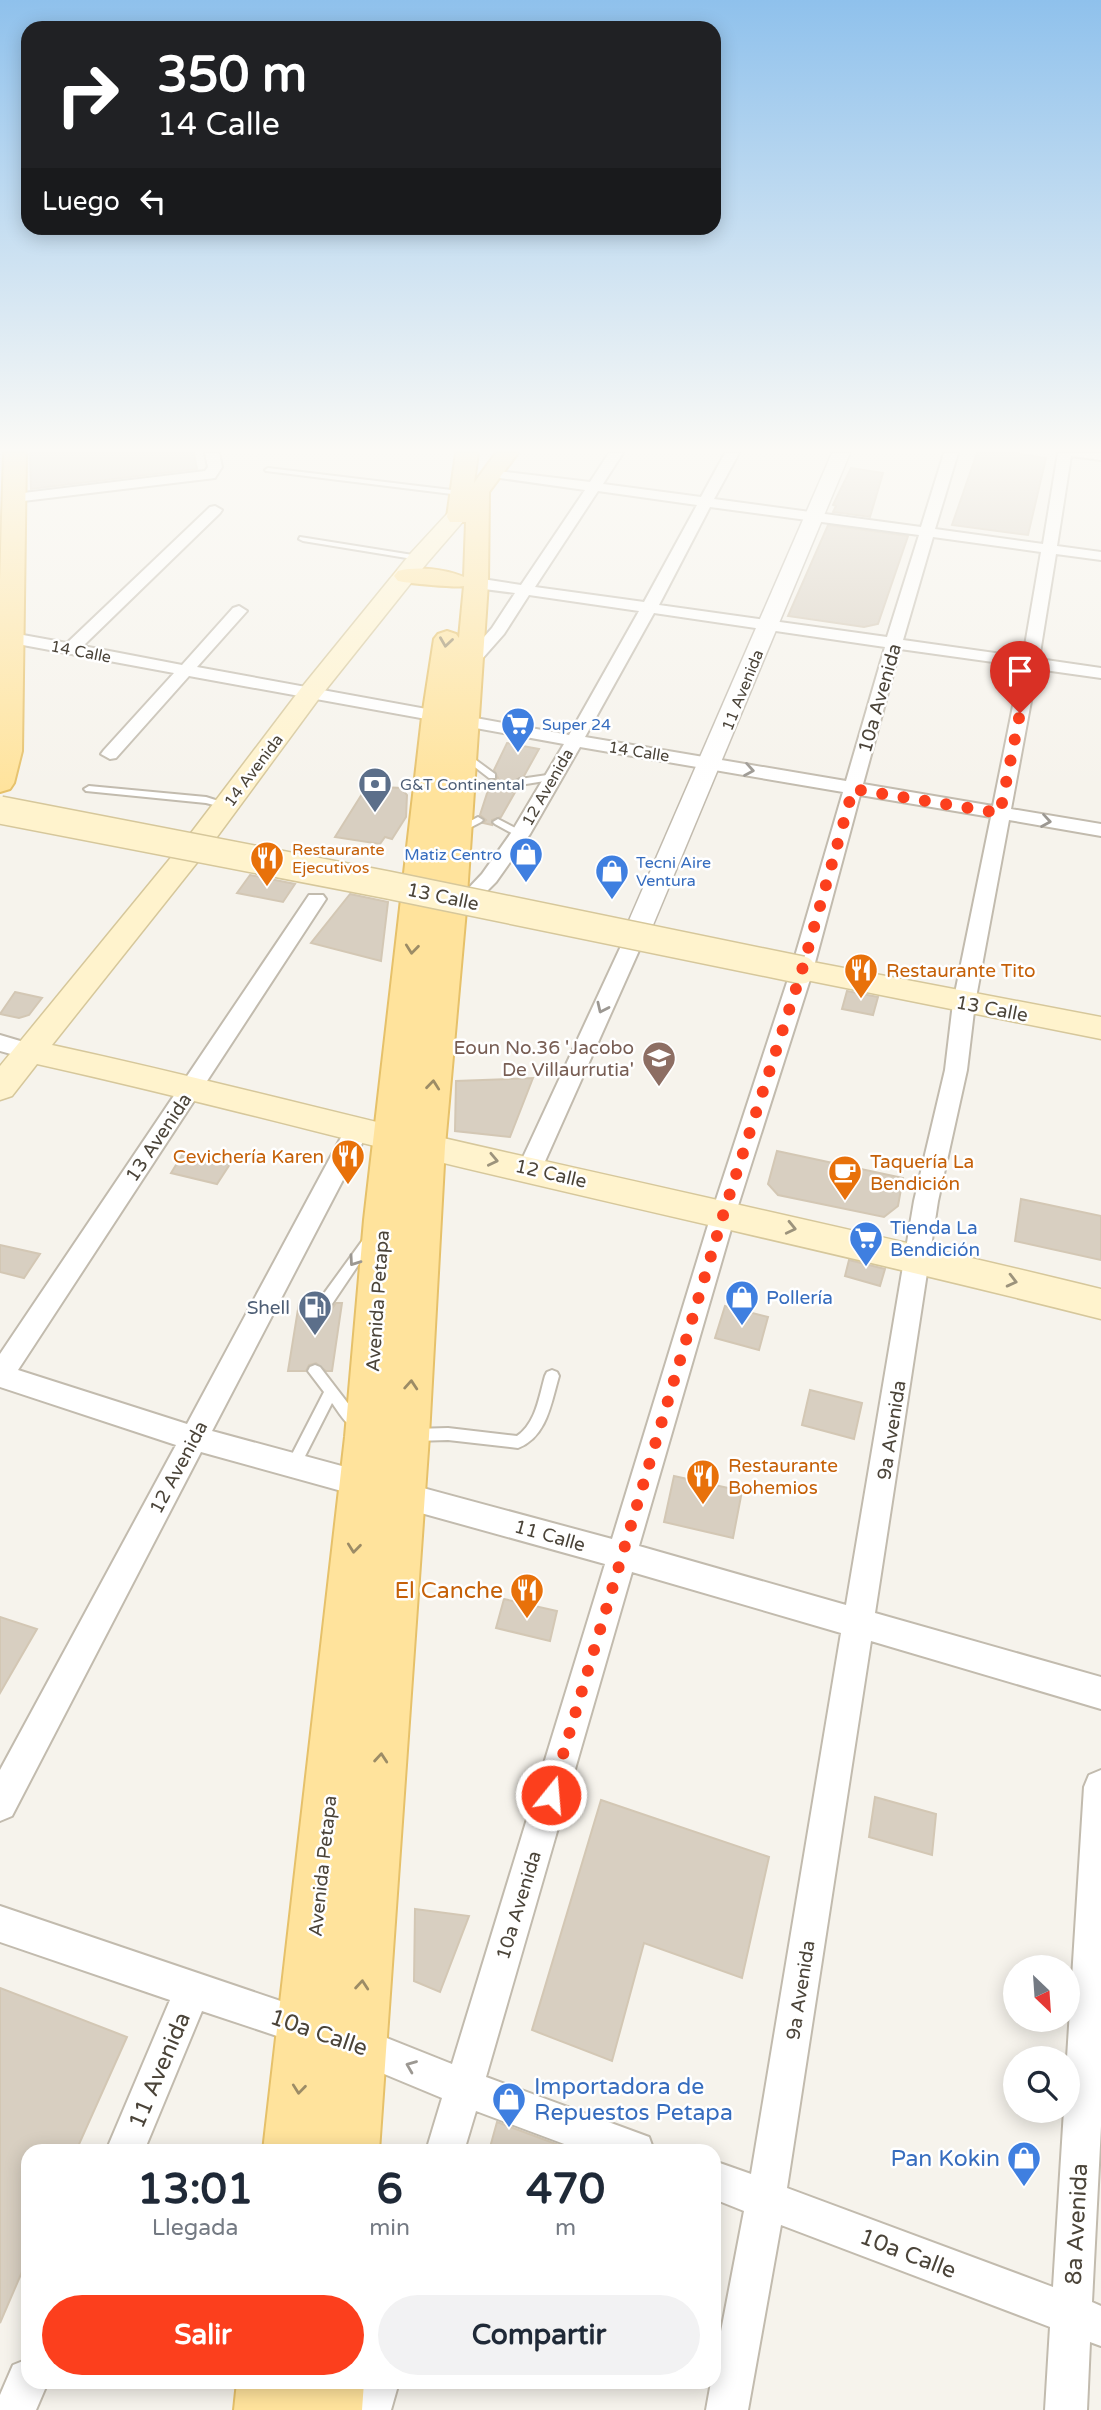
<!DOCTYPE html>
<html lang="es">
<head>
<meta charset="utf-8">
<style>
	:root { --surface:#fff; --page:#f2f2f3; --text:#1f2937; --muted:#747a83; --accent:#fc3f1d }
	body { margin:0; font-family:"Varela Round",sans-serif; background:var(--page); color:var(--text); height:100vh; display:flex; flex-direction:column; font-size:26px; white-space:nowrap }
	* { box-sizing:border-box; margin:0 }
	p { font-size:23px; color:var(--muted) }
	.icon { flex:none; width:38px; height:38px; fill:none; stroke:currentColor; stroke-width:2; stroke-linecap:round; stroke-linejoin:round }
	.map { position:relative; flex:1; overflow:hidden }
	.drawer { position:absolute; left:21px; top:2144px; width:700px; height:245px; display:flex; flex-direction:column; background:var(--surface); border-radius:21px; box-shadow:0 4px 18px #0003 }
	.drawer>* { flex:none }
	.banner { position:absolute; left:21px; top:21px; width:700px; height:214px; border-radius:21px; box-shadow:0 4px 18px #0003; background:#202124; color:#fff; overflow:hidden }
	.needle { width:46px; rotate:155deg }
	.buttons { position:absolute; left:1003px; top:1955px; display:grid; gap:14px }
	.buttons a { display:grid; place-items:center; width:77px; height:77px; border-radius:50%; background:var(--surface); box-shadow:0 4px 18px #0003; font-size:35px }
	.pin { position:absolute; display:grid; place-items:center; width:60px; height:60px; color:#fff; margin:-72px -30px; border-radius:50% 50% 50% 0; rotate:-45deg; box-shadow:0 0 7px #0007 }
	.pin .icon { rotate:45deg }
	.me { position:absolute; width:77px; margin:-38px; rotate:17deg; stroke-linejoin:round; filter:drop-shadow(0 0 5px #0008) }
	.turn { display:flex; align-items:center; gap:24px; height:147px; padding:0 21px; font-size:32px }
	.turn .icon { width:91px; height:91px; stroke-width:2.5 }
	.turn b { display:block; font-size:49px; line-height:60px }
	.then { display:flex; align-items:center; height:66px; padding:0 21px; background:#0003; gap:14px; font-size:26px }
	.eta { display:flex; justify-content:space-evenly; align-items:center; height:119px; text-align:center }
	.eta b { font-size:42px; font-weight:700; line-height:49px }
	.primary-button { display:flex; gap:14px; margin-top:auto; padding:14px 21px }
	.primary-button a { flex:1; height:80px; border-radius:42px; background:var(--accent); color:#fff; font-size:28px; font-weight:700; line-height:80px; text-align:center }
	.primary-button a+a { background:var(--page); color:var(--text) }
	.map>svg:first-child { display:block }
	.building { fill:#d8cfc1; stroke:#d3c7b4; stroke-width:2 }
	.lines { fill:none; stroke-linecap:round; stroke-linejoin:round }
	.service-casing { stroke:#c2bbae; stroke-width:4 }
	.minor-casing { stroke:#c2bbae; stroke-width:4 }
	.tertiary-casing { stroke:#c2bbae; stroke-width:3 }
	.secondary-casing { stroke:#d6c79b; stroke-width:3 }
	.primary-casing { stroke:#e6c16a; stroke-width:4 }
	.service { fill:#fff; fill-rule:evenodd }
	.minor { fill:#fff; fill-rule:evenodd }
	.tertiary { fill:#fff; fill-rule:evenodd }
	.secondary { fill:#fff3cd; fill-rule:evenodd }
	.primary { fill:#ffe39c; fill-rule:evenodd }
	.secondary-bridge-casing { stroke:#d6c79b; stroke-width:30; stroke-linecap:butt }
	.secondary-bridge { stroke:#fff3cd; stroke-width:27 }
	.oneway { stroke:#9c8c66 }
	.oneway2 { stroke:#9c9892 }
	.oneway3 { stroke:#9c937c }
	.route { stroke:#fc3f1d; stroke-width:12; stroke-dasharray:0 21.6 }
	.labels { text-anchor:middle; stroke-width:5; stroke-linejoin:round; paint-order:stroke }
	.far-street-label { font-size:16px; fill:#4b4439; stroke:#fff }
	.far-shop-label { font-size:16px; fill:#366cbe; stroke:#fff; text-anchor:start }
	.far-service-label { font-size:16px; fill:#4e5e75; stroke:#fff; text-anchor:start }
	.far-food-label { font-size:16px; fill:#c56008; stroke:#fff; text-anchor:start }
	.street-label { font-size:19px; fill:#4b4439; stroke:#fff }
	.food-label { font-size:19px; fill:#c56008; stroke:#fff; text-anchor:start }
	.education-label { font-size:19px; fill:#785e54; stroke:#fff; text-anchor:end }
	.shop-label { font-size:19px; fill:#366cbe; stroke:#fff; text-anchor:start }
	.service-label { font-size:19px; fill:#4e5e75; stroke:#fff; text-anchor:end }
	.near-food-label { font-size:23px; fill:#c56008; stroke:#fff; text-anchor:end }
	.near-street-label { font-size:23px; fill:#4b4439; stroke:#fff }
	.near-shop-label { font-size:23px; fill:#366cbe; stroke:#fff; text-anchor:start }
</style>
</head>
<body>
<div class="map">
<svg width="1101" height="2410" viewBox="0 0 1101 2410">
	<rect width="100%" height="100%" fill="#f6f3ec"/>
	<path class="building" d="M30 453H194L197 469 31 489Z
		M977 453H1015L1046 458 1028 535 952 525Z
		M851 468 883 473 870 517 833 512 836 506 833 505Z
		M828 525 908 536 878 624 864 627 788 616Z
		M507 743 539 749 524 776 513 781 518 787 501 817 492 820V825L483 823 486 820 480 815 491 781 498 778 494 770Z
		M367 786 401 788 407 795 406 817 392 839 385 837 380 844 335 837Z
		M250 875 295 884 283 902 237 893Z
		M350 894 388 902 381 961 311 943Z
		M847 991 878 997 873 1015 842 1009Z
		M15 992 42 998 29 1015 19 1018 0 1014Z
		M533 1078 510 1137 455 1131 456 1081Z
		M777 1151 903 1178 898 1206 884 1217 778 1195 768 1184Z
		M184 1152 230 1164 217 1184 171 1173Z
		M1021 1199 1101 1216V1260L1015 1241Z
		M0 1245 40 1254 24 1278 0 1272Z
		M849 1260 885 1269 880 1286 845 1276Z
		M299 1303H316L319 1310 324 1311 331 1310 336 1303H342L332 1371H326L316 1363 309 1365 306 1371H288Z
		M725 1306 768 1317 759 1350 715 1338Z
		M810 1390 862 1403 854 1439 802 1425Z
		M674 1476 742 1491 733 1538 664 1522Z
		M504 1599 557 1611 550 1641 496 1628Z
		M0 1617 37 1629 0 1693Z
		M875 1797 936 1814 932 1855 869 1837Z
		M601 1800 769 1857 742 1978 644 1943 612 2061 532 2030Z
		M415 1909 469 1916 440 1992 414 1981Z
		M0 1988 127 2037 76 2151H28V2258L0 2323Z
		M497 2122 575 2151H489Z"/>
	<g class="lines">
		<g class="service-casing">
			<path id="service" d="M268 468 460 491 464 493 460 495 266 471 265 470Z
				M300 537 419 556 423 558 419 560 303 541 299 539Z
				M465 752 495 774V778H489L462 757V753Z
				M554 774 559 777 557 779 520 785 515 782 520 779Z
				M89 786 206 797 231 805 226 808 206 803 86 791 84 789Z
				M478 817 483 820 481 822 460 833H454L452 831Z
				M498 819 523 832 525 834 523 836H517L495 824 493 822Z
				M369 1235 373 1237 375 1240 373 1243 330 1307 325 1308 320 1307 319 1303 320 1299 365 1237Z
				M315 1365 320 1367 363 1423 361 1427C348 1431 339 1412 332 1403L298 1470 293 1472 288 1470 286 1466 324 1392 308 1371 310 1367Z
				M552 1370 557 1372 559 1376C551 1403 547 1437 518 1448L448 1440 414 1441 409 1439 407 1435 409 1431 414 1429 448 1428 517 1436C536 1423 539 1397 545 1376L547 1372Z"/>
		</g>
		<g class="minor-casing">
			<path id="minor" d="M205 453H219L222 467 215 478 15 502 8 498 15 494 205 471 208 467Z
				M609 453H623L603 484 701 497 725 453H739L714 499 921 527 944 453H958L935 529 1043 544 1058 453H1101V460L1071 456 1057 546 1101 552V560L1056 554 1039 659 1101 668V678L1037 669 1011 809 1101 824V836L1009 820 975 1003 967 1070 938 1201 875 1613 1101 1677V1709L871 1641 787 2188 1053 2287 1064 2110H1068L1067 2058 1084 1787 1089 1775 1101 1770V2126L1092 2302 1101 2306V2346L1090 2342 1087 2410H1045L1050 2327 781 2225 748 2410H706L711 2382H714V2368L744 2211 714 2199V2161L751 2174 841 1633 632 1572 486 2077 649 2137 654 2151H583L476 2111 464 2151H426L442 2098 341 2056 336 2043 341 2030 354 2025 452 2064 605 1564 201 1452 12 1816 0 1821V1770L176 1445 0 1387V1354L309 895H323L326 899 18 1370 187 1424 345 1130 349 1124 357 1121 365 1124 369 1130 212 1431 612 1539 712 1212 791 970 843 792 580 747 530 834 496 882 481 897H467L464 893 482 874 511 833 564 744 189 676 116 758 110 759 101 754 104 750 174 673 12 643 4 638 12 633 67 643 210 507 215 506 222 510 220 513 83 646 182 665 233 608 239 606 247 611 197 667 569 735 639 611 529 595 504 634 474 668 468 669 460 664 492 628 515 593 476 588 468 583 476 578 521 585 585 490 493 477 488 476V470L590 482ZM598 491 697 505 644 602 535 587ZM710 507 919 535 887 637 659 605ZM933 537 1041 552 1023 657 903 640ZM654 613 885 647 846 781 585 737ZM900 649 1021 666 993 806 863 784ZM860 795 991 817 953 1003 945 1070 914 1201 846 1605 639 1546 736 1212 813 970Z
				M631 939 638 941 641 946 542 1168 538 1174 530 1177 522 1174 518 1168 621 946 624 941Z
				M0 1035 37 1046 40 1051 37 1056 29 1059 0 1051Z
				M0 1906 310 2011 323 2016 328 2029 323 2042 310 2047 202 2011 144 2151H106L170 2000 0 1942Z
				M28 2359V2382H48L36 2410H0V2395L13 2365Z
				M357 2382H399L391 2410H349Z"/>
		</g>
		<g class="tertiary-casing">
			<path id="tertiary" d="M832 453H850L653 925 649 931 640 933 631 931 627 925Z"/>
		</g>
		<g class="secondary-casing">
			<path id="secondary" d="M478 486 485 488 488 492 485 496 427 563 320 697 211 845 52 1045C177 1072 301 1104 426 1134 651 1186 877 1234 1101 1289V1319C877 1262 652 1213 427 1159 297 1127 168 1093 37 1064L12 1096 0 1100V1066L191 833 302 687 411 553 471 488Z
				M802 960 1101 1017V1039L791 977 787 970 791 963Z"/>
		</g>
		<g class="primary-casing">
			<path id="primary" d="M4 453H26L22 751 14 783 10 789 0 792V580Z
				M456 453H478L474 483 496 453H518L489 492 488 583 466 910 445 1146 429 1436 379 2151H263L345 1437 364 1220 422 717 434 639 438 634 447 631 456 634 459 638 464 586C456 588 407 583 398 581L394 576 398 571C419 566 444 569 464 577L466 522H450L447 517Z
				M237 2382H364L362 2410H234Z"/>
		</g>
		<use href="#service" class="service"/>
		<use href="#minor" class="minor"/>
		<use href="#tertiary" class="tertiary"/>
		<use href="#secondary" class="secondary"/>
		<use href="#primary" class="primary"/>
		<g class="secondary-bridge-casing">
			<path id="secondary-bridge" d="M0 810 388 885 802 970"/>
		</g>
		<use href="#secondary-bridge" class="secondary-bridge"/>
	</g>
	<defs><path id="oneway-chevron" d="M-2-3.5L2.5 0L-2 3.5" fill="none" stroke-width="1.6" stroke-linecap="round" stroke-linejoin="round" transform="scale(1.75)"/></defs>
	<g class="oneway">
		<use href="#oneway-chevron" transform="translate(446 642) rotate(98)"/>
		<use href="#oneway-chevron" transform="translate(412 949) rotate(96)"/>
		<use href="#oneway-chevron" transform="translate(433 1085) rotate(-84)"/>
		<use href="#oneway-chevron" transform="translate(411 1385) rotate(-86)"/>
		<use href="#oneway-chevron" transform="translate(354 1548) rotate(96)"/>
		<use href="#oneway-chevron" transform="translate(381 1758) rotate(-85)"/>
		<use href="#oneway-chevron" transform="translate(362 1985) rotate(-85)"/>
		<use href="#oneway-chevron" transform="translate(299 2089) rotate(96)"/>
	</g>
	<g class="oneway2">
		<use href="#oneway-chevron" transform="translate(749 770) rotate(10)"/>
		<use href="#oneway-chevron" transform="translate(1046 821) rotate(9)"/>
		<use href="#oneway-chevron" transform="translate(602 1008) rotate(115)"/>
		<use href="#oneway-chevron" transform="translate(354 1261) rotate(125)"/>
		<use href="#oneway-chevron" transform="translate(411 2066) rotate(-158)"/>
	</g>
	<g class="oneway3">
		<use href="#oneway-chevron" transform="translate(493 1160) rotate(12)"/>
		<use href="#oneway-chevron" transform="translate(791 1228) rotate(13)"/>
		<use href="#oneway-chevron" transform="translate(1012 1281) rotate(14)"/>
	</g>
	<linearGradient id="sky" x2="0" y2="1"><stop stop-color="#8fc1ec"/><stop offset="0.57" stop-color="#fbfaf6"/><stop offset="1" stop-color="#fbfaf6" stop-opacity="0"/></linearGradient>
	<rect width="1101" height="790" fill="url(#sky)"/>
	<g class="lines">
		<path class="route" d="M551 1795 724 1212 802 970 853 789 1000 813 1020 713"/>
	</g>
	<defs>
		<g id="supermarket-pin" transform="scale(1.75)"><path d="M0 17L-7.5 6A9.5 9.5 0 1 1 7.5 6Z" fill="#3f7fe0" stroke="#fff"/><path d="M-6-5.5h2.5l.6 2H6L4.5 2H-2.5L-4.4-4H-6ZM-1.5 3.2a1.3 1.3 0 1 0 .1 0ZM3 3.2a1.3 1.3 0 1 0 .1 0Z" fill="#fff"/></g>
		<g id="bank-pin" transform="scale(1.75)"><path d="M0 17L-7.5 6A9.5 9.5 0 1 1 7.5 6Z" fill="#5c6f8a" stroke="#fff"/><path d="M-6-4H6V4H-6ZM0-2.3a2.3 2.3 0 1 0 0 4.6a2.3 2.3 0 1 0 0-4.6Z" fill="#fff"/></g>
		<g id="shop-pin" transform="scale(1.75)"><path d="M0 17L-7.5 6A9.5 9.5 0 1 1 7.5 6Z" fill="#3f7fe0" stroke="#fff"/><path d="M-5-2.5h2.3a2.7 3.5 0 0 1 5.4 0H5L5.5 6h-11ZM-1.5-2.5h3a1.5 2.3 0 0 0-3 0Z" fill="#fff"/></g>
		<g id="restaurant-pin" transform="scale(1.75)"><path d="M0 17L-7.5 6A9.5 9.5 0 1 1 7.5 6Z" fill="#e8710a" stroke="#fff"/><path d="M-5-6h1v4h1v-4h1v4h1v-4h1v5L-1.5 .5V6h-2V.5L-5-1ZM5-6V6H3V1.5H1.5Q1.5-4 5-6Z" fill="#fff"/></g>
		<g id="school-pin" transform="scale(1.75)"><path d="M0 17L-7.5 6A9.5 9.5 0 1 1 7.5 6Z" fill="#8d6e63" stroke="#fff"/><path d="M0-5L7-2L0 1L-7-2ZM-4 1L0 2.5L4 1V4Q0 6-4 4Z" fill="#fff"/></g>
		<g id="cafe-pin" transform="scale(1.75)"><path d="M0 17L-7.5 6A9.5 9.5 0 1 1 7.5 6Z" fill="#e8710a" stroke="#fff"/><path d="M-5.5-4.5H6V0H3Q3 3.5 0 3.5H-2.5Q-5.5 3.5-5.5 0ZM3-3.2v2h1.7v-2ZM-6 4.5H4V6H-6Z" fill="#fff"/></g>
		<g id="fuel-pin" transform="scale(1.75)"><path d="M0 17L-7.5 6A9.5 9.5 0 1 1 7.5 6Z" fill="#5c6f8a" stroke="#fff"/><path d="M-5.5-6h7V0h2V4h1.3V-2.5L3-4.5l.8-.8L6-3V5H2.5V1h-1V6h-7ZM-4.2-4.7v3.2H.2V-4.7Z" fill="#fff"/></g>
	</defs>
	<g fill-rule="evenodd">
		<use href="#supermarket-pin" x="518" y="724"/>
		<use href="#bank-pin" x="375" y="784"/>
		<use href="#shop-pin" x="526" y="854"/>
		<use href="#restaurant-pin" x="267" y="858"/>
		<use href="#shop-pin" x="612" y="871"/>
		<use href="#restaurant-pin" x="861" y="970"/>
		<use href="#school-pin" x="659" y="1058"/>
		<use href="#restaurant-pin" x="348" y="1156"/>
		<use href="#cafe-pin" x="845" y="1172"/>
		<use href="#supermarket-pin" x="866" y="1238"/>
		<use href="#shop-pin" x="742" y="1297"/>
		<use href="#fuel-pin" x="315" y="1307"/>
		<use href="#restaurant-pin" x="703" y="1476"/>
		<use href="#restaurant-pin" x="527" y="1590"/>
		<use href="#shop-pin" x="509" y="2099"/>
		<use href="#shop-pin" x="1024" y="2158"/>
	</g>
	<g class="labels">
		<g class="far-street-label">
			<text transform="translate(81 651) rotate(11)" y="6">14 Calle</text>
			<text transform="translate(742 690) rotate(-68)" y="6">11 Avenida</text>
			<text transform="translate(639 751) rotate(9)" y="6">14 Calle</text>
			<text transform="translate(253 770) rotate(-53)" y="6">14 Avenida</text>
			<text transform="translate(547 787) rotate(-60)" y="6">12 Avenida</text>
		</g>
		<g class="far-shop-label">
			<text x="542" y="730">Super 24</text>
			<text x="502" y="860" text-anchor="end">Matiz Centro</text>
			<text x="636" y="868">Tecni Aire<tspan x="636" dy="18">Ventura</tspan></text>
		</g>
		<g class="far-service-label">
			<text x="400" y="790">G&amp;T Continental</text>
		</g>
		<g class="far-food-label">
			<text x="292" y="855">Restaurante<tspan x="292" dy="18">Ejecutivos</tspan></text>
		</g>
		<g class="street-label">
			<text transform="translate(879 698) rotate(-74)" y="7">10a Avenida</text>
			<text transform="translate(443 896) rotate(12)" y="7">13 Calle</text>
			<text transform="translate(992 1008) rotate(11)" y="7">13 Calle</text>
			<text transform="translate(158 1137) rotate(-56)" y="7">13 Avenida</text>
			<text transform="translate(551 1173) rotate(13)" y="7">12 Calle</text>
			<text transform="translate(377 1301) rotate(-86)" y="7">Avenida Petapa</text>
			<text transform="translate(891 1430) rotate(-81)" y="7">9a Avenida</text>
			<text transform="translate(178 1467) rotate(-62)" y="7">12 Avenida</text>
			<text transform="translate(550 1535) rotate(16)" y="7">11 Calle</text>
			<text transform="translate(322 1866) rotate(-84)" y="7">Avenida Petapa</text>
			<text transform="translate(518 1905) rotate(-73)" y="7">10a Avenida</text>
			<text transform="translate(800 1990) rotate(-81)" y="7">9a Avenida</text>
		</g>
		<g class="food-label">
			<text x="886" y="977">Restaurante Tito</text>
			<text x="324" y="1163" text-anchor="end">Cevichería Karen</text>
			<text x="870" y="1168">Taquería La<tspan x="870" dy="22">Bendición</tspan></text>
			<text x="728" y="1472">Restaurante<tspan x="728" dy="22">Bohemios</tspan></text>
		</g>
		<g class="education-label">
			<text x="634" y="1054">Eoun No.36 'Jacobo<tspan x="634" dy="22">De Villaurrutia'</tspan></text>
		</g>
		<g class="shop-label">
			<text x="890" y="1234">Tienda La<tspan x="890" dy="22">Bendición</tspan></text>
			<text x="766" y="1304">Pollería</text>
		</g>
		<g class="service-label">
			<text x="290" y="1314">Shell</text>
		</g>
		<g class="near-food-label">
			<text x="503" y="1598">El Canche</text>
		</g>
		<g class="near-street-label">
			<text transform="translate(319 2032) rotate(19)" y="8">10a Calle</text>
			<text transform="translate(159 2070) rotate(-67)" y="8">11 Avenida</text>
			<text transform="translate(1076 2224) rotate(-87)" y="8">8a Avenida</text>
			<text transform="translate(908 2253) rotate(21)" y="8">10a Calle</text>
		</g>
		<g class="near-shop-label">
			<text x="534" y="2094">Importadora de<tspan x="534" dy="26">Repuestos Petapa</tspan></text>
			<text x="1000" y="2166" text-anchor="end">Pan Kokin</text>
		</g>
	</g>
</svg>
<div class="buttons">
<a><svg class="needle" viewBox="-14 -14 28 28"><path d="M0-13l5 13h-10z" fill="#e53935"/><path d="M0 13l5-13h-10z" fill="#747a83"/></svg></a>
<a><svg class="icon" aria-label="search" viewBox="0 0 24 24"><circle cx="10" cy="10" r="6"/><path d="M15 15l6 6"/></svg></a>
</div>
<div class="pin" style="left:1020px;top:713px;background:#d93025"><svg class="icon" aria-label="arrive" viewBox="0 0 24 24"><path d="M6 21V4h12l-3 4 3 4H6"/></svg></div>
<svg class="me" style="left:551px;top:1795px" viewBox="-20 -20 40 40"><circle r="17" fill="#fc3f1d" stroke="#fff" stroke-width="3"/><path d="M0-11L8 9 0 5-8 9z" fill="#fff"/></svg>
<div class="banner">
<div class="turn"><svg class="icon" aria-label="right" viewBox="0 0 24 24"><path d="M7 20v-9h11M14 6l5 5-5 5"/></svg><div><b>350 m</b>14 Calle</div></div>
<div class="then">Luego<svg class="icon" aria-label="left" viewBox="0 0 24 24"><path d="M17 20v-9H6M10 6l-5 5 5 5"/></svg></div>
</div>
<section class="drawer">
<div class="eta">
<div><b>13:01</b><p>Llegada</p></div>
<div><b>6</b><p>min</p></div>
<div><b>470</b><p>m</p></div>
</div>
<div class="primary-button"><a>Salir</a><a>Compartir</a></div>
</section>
</div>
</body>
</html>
